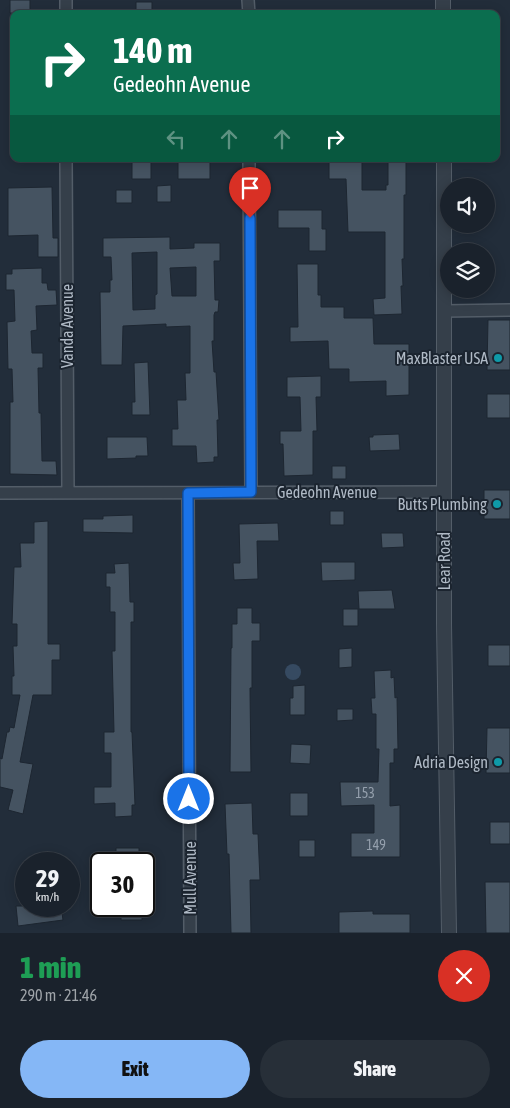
<!DOCTYPE html>
<html lang="en">
<head>
<meta charset="utf-8">
<style>
	:root { --surface:#1a222c; --page:#272f38; --text:#f1f3f6; --muted:#9fa4a9; --line:#383f48; --accent:#85b7f6 }
	body { margin:0; font-family:"Asap Condensed",sans-serif; background:var(--page); color:var(--text); height:100vh; display:flex; flex-direction:column; font-size:19px; white-space:nowrap }
	* { box-sizing:border-box; margin:0 }
	p { font-size:16px; color:var(--muted) }
	.icon { flex:none; width:28px; height:28px; fill:none; stroke:currentColor; stroke-width:2; stroke-linecap:round; stroke-linejoin:round }
	.map { position:relative; height:933px; overflow:hidden }
	.sheet { display:flex; flex-direction:column; background:var(--surface); flex:1 }
	.sheet>* { flex:none }
	.banner { position:absolute; left:10px; top:10px; width:490px; height:152px; border-radius:10px; box-shadow:0 2px 12px #0003,0 0 0 1px var(--line); background:#0b6e4f; color:#fff; overflow:hidden }
	.buttons { position:absolute; left:440px; top:178px; display:grid; gap:10px }
	.buttons a { display:grid; place-items:center; width:55px; height:55px; border-radius:50%; background:var(--surface); box-shadow:0 2px 12px #0003,0 0 0 1px var(--line); font-size:25px }
	.speed { position:absolute; left:15px; top:852px; display:flex; gap:10px; font-size:25px; font-weight:700; text-align:center }
	.speed>* { display:grid; place-content:center; width:65px; height:65px; border-radius:50%; background:var(--surface); box-shadow:0 2px 12px #0003,0 0 0 1px var(--line); line-height:1 }
	.speed small { font-size:12px; font-weight:400 }
	.speed .limit { border:2px solid #111; border-radius:8px; background:#fff; color:#111 }
	.pin { position:absolute; display:grid; place-items:center; width:42px; height:42px; color:#fff; margin:-51px -21px; border-radius:50% 50% 50% 0; rotate:-45deg; box-shadow:0 0 5px #0007 }
	.pin .icon { rotate:45deg }
	.me { position:absolute; width:55px; margin:-28px; rotate:0deg; stroke-linejoin:round; filter:drop-shadow(0 0 4px #0008) }
	.turn { display:flex; align-items:center; gap:18px; height:105px; padding:0 20px; font-size:22px }
	.turn .icon { width:65px; height:65px; stroke-width:2.5 }
	.turn b { display:block; font-size:35px; line-height:42px }
	.lanes { display:flex; align-items:center; height:48px; padding:0 20px; background:#0003; justify-content:center; gap:25px; direction:ltr }
	.lanes .off { opacity:.35 }
	.round { display:grid; place-items:center; flex:none; width:52px; height:52px; border-radius:26px; background:var(--page) }
	.summary { display:flex; align-items:center; justify-content:space-between; height:85px; padding:0 20px }
	h1 { font-size:30px; font-weight:800; line-height:38px; color:#1e9e55 }
	.button { display:flex; gap:10px; margin-top:auto; padding:10px 20px }
	.button a { flex:1; height:58px; border-radius:30px; background:var(--accent); color:#111; font-size:20px; font-weight:800; line-height:58px; text-align:center }
	.button a+a { background:var(--page); color:var(--text) }
	.map>svg:first-child { display:block }
	.water { fill:#364a61 }
	.building { fill:#455361; stroke:#1d2631; fill-rule:evenodd }
	.lines { fill:none; stroke-linecap:round; stroke-linejoin:round }
	.minor-casing { stroke:#535d68; stroke-width:14 }
	.tertiary-casing { stroke:#535d68; stroke-width:16 }
	.minor { stroke:#353f4a; stroke-width:11 }
	.tertiary { stroke:#353f4a; stroke-width:14 }
	.route-casing { stroke:#114b97; stroke-width:12 }
	.route { stroke:#1a73e8; stroke-width:9 }
	.culture-dot { fill:#0f9aa8; stroke:#1b242f; stroke-width:2 }
	.labels { text-anchor:middle; stroke-width:4; stroke-linejoin:round; paint-order:stroke }
	.number-label { font-size:14px; fill:#95a0ad }
	.street-label { font-size:16px; fill:#b0bac6; stroke:#1b242f }
	.poi-label { font-size:16px; fill:#b0bac6; stroke:#1b242f; text-anchor:end }
</style>
</head>
<body>
<div class="map">
<svg width="510" height="933" viewBox="0 0 510 933">
	<rect width="100%" height="100%" fill="#222d3a"/>
	<path class="water" d="M285 672a8 8 0 1 1 16 0a8 8 0 1 1-16 0Z"/>
	<path class="building" d="M10 0H30V14L10 13Z
		M136 2H152V14H136Z
		M132 159H151V179H132Z
		M178 159H200V161H210V179H178Z
		M329 159H362V190H386V185H388V159H406V195H404V259H402L403 286H401L402 314 374 315 373 299 385 298V232H348L346 179H329Z
		M171 185V202H157V186Z
		M52 187 53 238H58V257H38V235L8 236V188Z
		M116 190H132V203H116Z
		M278 210H322V229H326V251H309V228H278Z
		M170 237V249L194 248V243H220V261H214L215 300H219L218 312H215L214 315V341H212L214 372H216L219 420H217L218 457H214V462L197 463 196 446H172V429H178L177 400H186L185 373H190V326L166 327V324L123 326 122 365H101L100 292H110V280H112L111 257H103V238ZM157 252V294L155 295V309L133 310 132 253ZM196 267V296H172L170 268Z
		M297 264H318V295H321V307H344V318H373L374 344H409V395L386 396V381L349 382V369H329L328 341 290 342V327H298Z
		M42 268V283H47L48 290H56L57 305 36 306 37 330 31 331 32 353H43V368H38L39 413H41L42 461H56L57 475 10 474V402H13L12 369H8L7 322 15 321 14 290H6V274H12V269Z
		M488 320H510V370H487Z
		M148 362 150 415H132V402H135L134 363Z
		M321 376V397H316L317 431H313V475L284 476 283 444H280V431H301L300 397H287V377Z
		M487 394H510V418H487Z
		M399 434 400 450 370 451 369 437H373V435Z
		M107 437H147L148 456H136V458L107 459Z
		M332 466H346V479H332Z
		M484 490H510V519H484Z
		M330 511H344V525H330Z
		M133 515V533L83 532V519H103V516Z
		M48 521V644H60V660H52V695H33L20 762 33 764 23 814 8 810 13 790 0 787V758L2 759 7 732H9L10 727 14 728 20 695H12V676H14L13 646H17V624H12L14 567H21L20 543H34V522Z
		M278 523 279 541H257L258 579 234 580 233 563H240L239 524Z
		M381 533H403L404 547 382 548Z
		M321 562H355V580L322 581Z
		M129 563 130 602H134V622H131V732H132L135 805H132V816L115 817V803L94 804V787H111V753H104V732H114L112 651H115V612H110V587H106V573H115L114 564Z
		M392 590 395 609H359L358 591Z
		M237 608H252V623H260V641H252V688H250L251 772H230L231 648H232V624H237Z
		M343 609H358V626H343Z
		M488 645H510V666H488Z
		M352 648V667L339 668V649Z
		M391 670V678L394 677 395 698 397 697 398 749H394V763H390V806L400 805V857H351V833H374V805L341 806 340 782H378L379 749H376V714H372L371 698H375L374 671Z
		M305 685V715H290V698H293V686Z
		M337 709H353V720L337 721Z
		M487 728H510V773H486Z
		M291 744 311 745 310 764 290 763Z
		M290 793H308V816H290Z
		M252 803 253 834H258L260 880H250L251 933H231L229 854H227L225 804Z
		M490 822H510V844H490Z
		M299 840H315V857H299Z
		M116 848H139V864H116Z
		M485 882H510V933H486Z
		M90 891H101V907H90Z
		M16 906H61L63 920 18 926Z
		M121 906H142V920H121Z
		M373 911V914H410V933H339V912Z"/>
	<g class="lines">
		<g class="minor-casing">
			<path id="minor" d="M66 0V14
				M248 0 249 14
				M66 159 68 493
				M249 159 251 492
				M445 311 510 310
				M0 493 444 492
				M188 493 190 933"/>
		</g>
		<g class="tertiary-casing">
			<path id="tertiary" d="M443 0V14
				M444 159V624L449 933"/>
		</g>
		<use href="#minor" class="minor"/>
		<use href="#tertiary" class="tertiary"/>
	</g>
	<g class="lines">
		<g class="route-casing">
			<path id="route" d="M189 799 188 493 251 492 250 218"/>
		</g>
		<use href="#route" class="route"/>
	</g>
	<g class="culture-dot">
		<circle cx="498" cy="358" r="5"/>
		<circle cx="497" cy="504" r="5"/>
		<circle cx="498" cy="762" r="5"/>
	</g>
	<g class="labels">
		<g class="number-label">
			<text x="365" y="798">153</text>
			<text x="376" y="850">149</text>
		</g>
		<g class="street-label">
			<text transform="translate(67 326) rotate(-90)" y="6">Vanda Avenue</text>
			<text x="327" y="498">Gedeohn Avenue</text>
			<text transform="translate(444 561) rotate(-90)" y="6">Lear Road</text>
			<text transform="translate(190 878) rotate(-90)" y="6">Mull Avenue</text>
		</g>
		<g class="poi-label">
			<text x="488" y="364">MaxBlaster USA</text>
			<text x="487" y="510">Butts Plumbing</text>
			<text x="488" y="768">Adria Design</text>
		</g>
	</g>
</svg>
<div class="buttons">
<a><svg class="icon" aria-label="sound" viewBox="0 0 24 24"><path d="M4 9h4l5-4v14l-5-4H4zM17 9q2 3 0 6"/></svg></a>
<a><svg class="icon" aria-label="layers" viewBox="0 0 24 24"><path d="M12 4l9 5-9 5-9-5zM3 14l9 5 9-5"/></svg></a>
</div>
<div class="speed"><div>29<small>km/h</small></div><div class="limit">30</div></div>
<div class="pin" style="left:250px;top:218px;background:#d93025"><svg class="icon" aria-label="arrive" viewBox="0 0 24 24"><path d="M6 21V4h12l-3 4 3 4H6"/></svg></div>
<svg class="me" style="left:189px;top:799px" viewBox="-20 -20 40 40"><circle r="17" fill="#1a73e8" stroke="#fff" stroke-width="3"/><path d="M0-11L8 9 0 5-8 9z" fill="#fff"/></svg>
<div class="banner">
<div class="turn"><svg class="icon" aria-label="right" viewBox="0 0 24 24"><path d="M7 20v-9h11M14 6l5 5-5 5"/></svg><div><b>140 m</b>Gedeohn Avenue</div></div>
<div class="lanes"><svg class="icon off" aria-label="left" viewBox="0 0 24 24"><path d="M17 20v-9H6M10 6l-5 5 5 5"/></svg><svg class="icon off" aria-label="ahead" viewBox="0 0 24 24"><path d="M12 20V5M6 11l6-6 6 6"/></svg><svg class="icon off" aria-label="ahead" viewBox="0 0 24 24"><path d="M12 20V5M6 11l6-6 6 6"/></svg><svg class="icon" aria-label="right" viewBox="0 0 24 24"><path d="M7 20v-9h11M14 6l5 5-5 5"/></svg></div>
</div>
</div>
<section class="sheet">
<div class="summary"><div><h1>1 min</h1><p>290 m · 21:46</p></div><a class="round" style="background:#d93025;color:#fff"><svg class="icon" aria-label="close" viewBox="0 0 24 24"><path d="M6 6l12 12M18 6L6 18"/></svg></a></div>
<div class="button"><a>Exit</a><a>Share</a></div>
</section>
</body>
</html>
